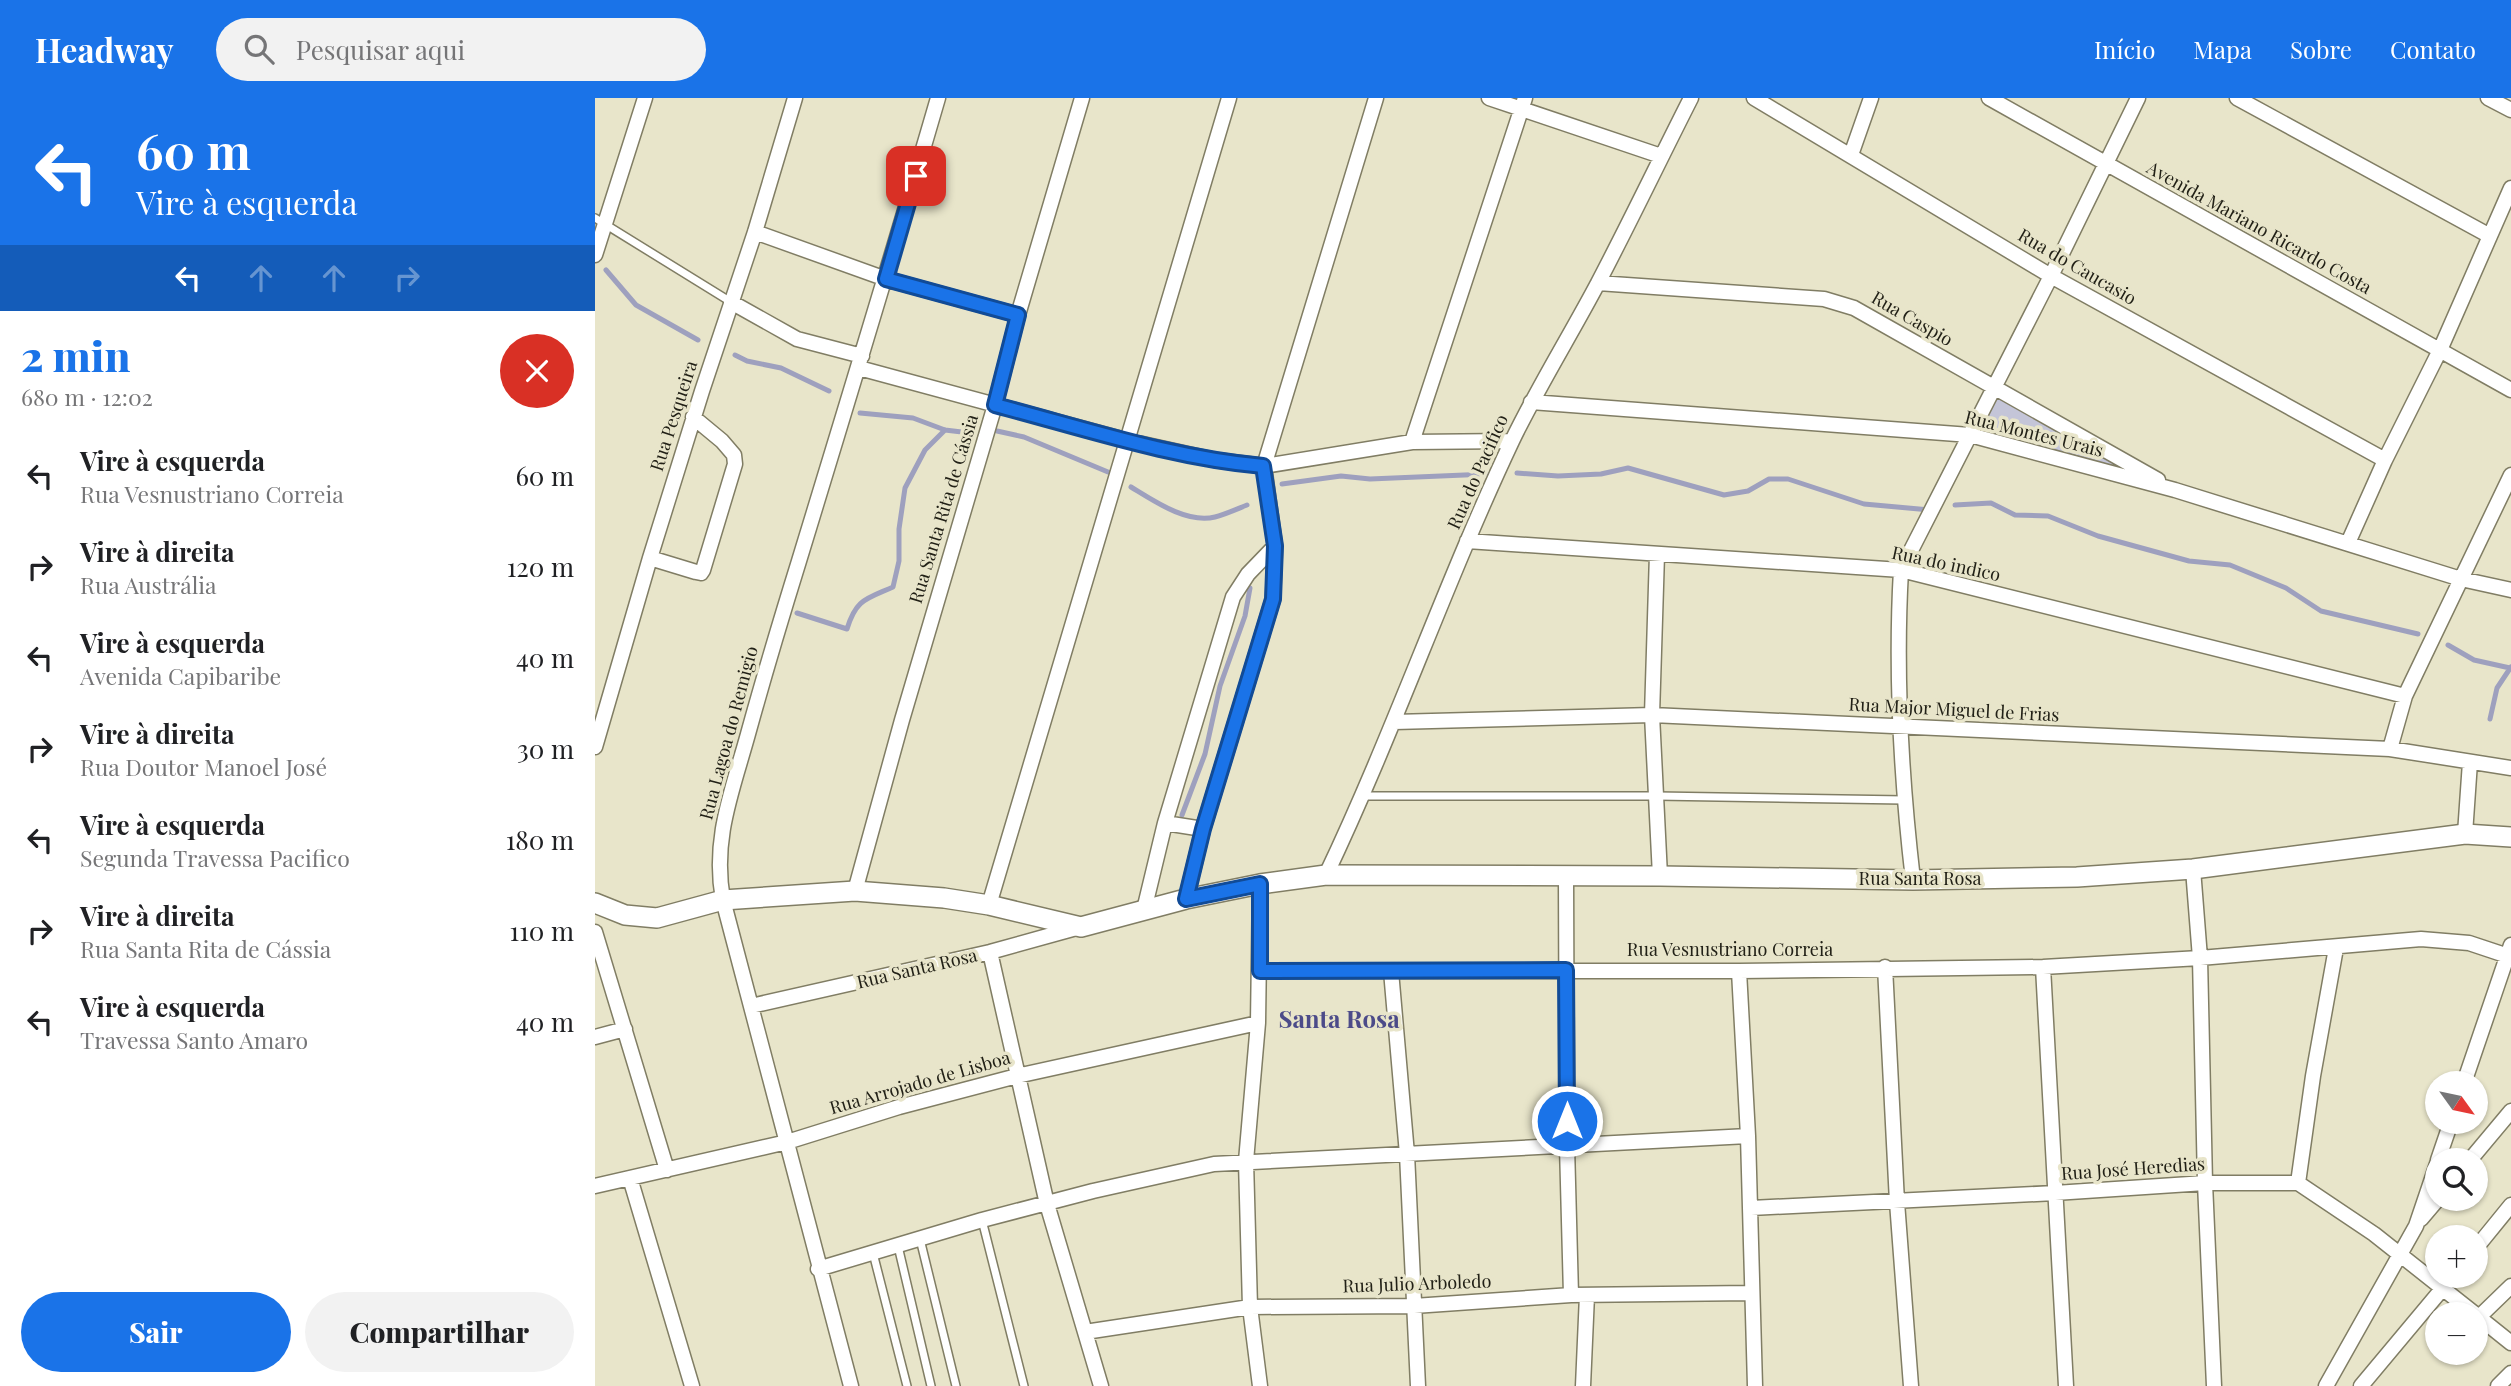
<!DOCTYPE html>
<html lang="pt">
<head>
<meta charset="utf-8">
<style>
	:root { --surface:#fff; --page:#f2f2f2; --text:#202124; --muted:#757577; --accent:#1a73e8 }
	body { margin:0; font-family:"Playfair Display",serif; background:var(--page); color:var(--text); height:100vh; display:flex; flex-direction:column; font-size:26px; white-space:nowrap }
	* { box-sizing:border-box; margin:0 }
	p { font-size:23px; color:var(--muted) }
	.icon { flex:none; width:38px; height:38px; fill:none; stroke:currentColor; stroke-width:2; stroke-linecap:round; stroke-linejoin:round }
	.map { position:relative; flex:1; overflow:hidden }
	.sheet { display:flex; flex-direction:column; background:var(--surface); width:595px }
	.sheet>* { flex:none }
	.top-card { background:#1a73e8; color:#fff; overflow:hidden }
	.needle { width:46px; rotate:123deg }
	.controls { position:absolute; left:1830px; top:973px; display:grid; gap:14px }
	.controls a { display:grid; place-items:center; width:63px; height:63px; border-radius:50%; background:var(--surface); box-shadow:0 2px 5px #0004; font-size:35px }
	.pin { position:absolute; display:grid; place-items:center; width:60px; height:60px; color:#fff; margin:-30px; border-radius:14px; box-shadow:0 4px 10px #0006 }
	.me { position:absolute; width:77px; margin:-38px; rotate:0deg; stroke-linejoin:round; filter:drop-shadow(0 0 5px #0008) }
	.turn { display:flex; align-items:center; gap:24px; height:147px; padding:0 21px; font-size:32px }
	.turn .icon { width:91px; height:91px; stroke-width:2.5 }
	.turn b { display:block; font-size:49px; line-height:60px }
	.lanes { display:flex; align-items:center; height:66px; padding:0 21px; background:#0003; justify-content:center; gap:35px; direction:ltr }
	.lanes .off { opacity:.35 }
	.round { display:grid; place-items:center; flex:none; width:74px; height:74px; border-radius:37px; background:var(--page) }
	.headline { display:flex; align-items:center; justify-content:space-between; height:119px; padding:0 21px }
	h1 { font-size:42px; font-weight:800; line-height:52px; color:var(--accent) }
	.cta { display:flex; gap:14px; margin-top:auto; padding:14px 21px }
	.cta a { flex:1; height:80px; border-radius:42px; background:var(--accent); color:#fff; font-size:28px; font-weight:800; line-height:80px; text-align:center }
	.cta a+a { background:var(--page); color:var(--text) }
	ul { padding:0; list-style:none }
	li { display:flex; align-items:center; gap:21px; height:91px; padding:0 21px }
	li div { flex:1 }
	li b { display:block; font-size:26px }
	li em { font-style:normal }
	header { display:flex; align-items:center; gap:42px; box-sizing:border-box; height:98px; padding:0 35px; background:var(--accent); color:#fff }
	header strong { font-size:33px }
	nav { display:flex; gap:38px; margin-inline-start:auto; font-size:24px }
	.search { width:490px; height:63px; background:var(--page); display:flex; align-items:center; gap:18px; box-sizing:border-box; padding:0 24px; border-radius:38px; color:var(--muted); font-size:26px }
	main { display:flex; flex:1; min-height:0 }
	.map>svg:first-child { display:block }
	.green { fill:#c4c5d8 }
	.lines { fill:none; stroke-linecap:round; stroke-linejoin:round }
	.stream { stroke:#9ea0be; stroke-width:5 }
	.lane-casing { stroke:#807d64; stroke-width:10 }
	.street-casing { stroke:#807d64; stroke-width:17 }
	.secondary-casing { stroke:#807d64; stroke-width:22 }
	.lane { stroke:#fff; stroke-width:7 }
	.street { stroke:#fff; stroke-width:14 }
	.secondary { stroke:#fff; stroke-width:19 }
	.route-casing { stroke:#114b97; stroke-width:18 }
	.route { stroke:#1a73e8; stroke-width:12 }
	.labels { text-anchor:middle; stroke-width:7; stroke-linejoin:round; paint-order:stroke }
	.street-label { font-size:18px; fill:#222117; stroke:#e8e5ca }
	.district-label { font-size:24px; font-weight:bold; fill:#4c4b89; stroke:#e8e5ca }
</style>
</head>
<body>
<header>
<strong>Headway</strong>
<div class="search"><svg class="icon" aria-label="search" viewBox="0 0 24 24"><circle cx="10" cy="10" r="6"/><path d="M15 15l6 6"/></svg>Pesquisar aqui</div>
<nav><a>Início</a><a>Mapa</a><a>Sobre</a><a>Contato</a></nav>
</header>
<main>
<section class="sheet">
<div class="top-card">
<div class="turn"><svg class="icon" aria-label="left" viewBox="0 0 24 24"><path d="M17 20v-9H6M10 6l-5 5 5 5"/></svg><div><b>60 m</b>Vire à esquerda</div></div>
<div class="lanes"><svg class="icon" aria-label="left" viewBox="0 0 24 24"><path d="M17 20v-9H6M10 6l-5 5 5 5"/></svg><svg class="icon off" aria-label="ahead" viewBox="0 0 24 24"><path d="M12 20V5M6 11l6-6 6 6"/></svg><svg class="icon off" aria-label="ahead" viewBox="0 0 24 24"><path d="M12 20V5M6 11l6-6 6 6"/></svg><svg class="icon off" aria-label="right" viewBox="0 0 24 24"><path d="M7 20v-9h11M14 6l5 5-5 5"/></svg></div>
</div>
<div class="headline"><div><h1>2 min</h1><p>680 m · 12:02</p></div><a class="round" style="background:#d93025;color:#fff"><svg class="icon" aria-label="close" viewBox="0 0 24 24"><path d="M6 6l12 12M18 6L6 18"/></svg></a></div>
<ul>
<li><svg class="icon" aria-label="left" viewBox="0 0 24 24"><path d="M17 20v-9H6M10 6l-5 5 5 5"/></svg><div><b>Vire à esquerda</b><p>Rua Vesnustriano Correia</p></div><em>60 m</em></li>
<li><svg class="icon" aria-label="right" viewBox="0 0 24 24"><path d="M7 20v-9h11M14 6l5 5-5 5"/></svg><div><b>Vire à direita</b><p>Rua Austrália</p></div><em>120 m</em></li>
<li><svg class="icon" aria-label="left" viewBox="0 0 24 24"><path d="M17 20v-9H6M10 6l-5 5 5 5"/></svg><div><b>Vire à esquerda</b><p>Avenida Capibaribe</p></div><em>40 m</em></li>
<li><svg class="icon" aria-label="right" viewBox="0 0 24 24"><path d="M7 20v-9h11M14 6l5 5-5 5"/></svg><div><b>Vire à direita</b><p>Rua Doutor Manoel José</p></div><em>30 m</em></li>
<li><svg class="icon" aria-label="left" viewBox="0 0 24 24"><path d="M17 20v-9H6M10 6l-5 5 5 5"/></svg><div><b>Vire à esquerda</b><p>Segunda Travessa Pacifico</p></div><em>180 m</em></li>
<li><svg class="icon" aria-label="right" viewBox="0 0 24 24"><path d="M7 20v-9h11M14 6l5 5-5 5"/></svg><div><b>Vire à direita</b><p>Rua Santa Rita de Cássia</p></div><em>110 m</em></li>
<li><svg class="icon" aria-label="left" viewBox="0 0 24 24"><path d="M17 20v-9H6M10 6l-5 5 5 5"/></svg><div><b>Vire à esquerda</b><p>Travessa Santo Amaro</p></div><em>40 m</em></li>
</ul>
<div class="cta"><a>Sair</a><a>Compartilhar</a></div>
</section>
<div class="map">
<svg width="1916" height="1288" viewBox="0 0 1916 1288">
	<rect width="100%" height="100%" fill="#e8e5ca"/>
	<path class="green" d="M1402 299 1543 377 1387 332Z"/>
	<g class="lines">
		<path class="stream" d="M11 172 41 207 103 242
			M140 257 152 263 186 270 234 293
			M265 315 318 320 350 332 375 335
			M402 333 429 339 513 374
			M922 375 963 378 1006 376 1033 370 1129 397 1153 393 1174 381H1193L1269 406 1335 412
			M687 386 746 378 775 381 893 376
			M536 389C559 403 592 426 620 419 631 416 642 411 652 407
			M1360 407 1396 405 1420 417 1453 418 1503 438 1594 463 1635 467 1691 490 1726 513 1823 536
			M202 515 252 531C261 501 271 501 298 489L304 463V431L310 390 330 352 350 332
			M1853 547 1879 562 1915 570
			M1895 621 1902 590 1916 569
			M587 717 610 656 625 588 650 518 655 490"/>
		<g class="lane-casing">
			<path id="lane" d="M0 120 136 204
				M769 698H1062L1309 702
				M387 1122 429 1288
				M325 1141 361 1288
				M303 1148 336 1288
				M278 1155 312 1288"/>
		</g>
		<g class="street-casing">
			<path id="street" d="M894 0 1066 58
				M1159 0 1456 178 1790 362
				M1394 0 1916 292
				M1642 0 1895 138
				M1893 0 1916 12
				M1256 57 1276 0
				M160 134 291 181 423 217
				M0 157 50 0
				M1003 185 1229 201 1259 210 1563 382
				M136 204 202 241 267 258
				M264 270 534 343 620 362 669 368 817 344 917 343
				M936 304 1375 337 1580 392 1866 481 1916 492
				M817 344 930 0
				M872 443 1306 472 1810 598
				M1753 445 1790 362 1845 252 1916 90
				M1062 456 1057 617 1065 778
				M55 460 101 474 106 475 108 472 140 366 139 357 127 343 98 319
				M799 624 1057 617 1795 651 1916 670
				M0 649 55 460 107 293 160 134 200 0
				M1795 651 1810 598 1916 377
				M570 725 608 731
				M1870 736 1875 664
				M1598 771 1605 860 1610 1085 1619 1288
				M731 777C799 634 850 485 917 343 943 289 975 238 1003 185 1035 124 1065 61 1096 0
				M971 778 972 1048 976 1197
				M1318 782C1306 679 1300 576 1306 472L1456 178 1543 0
				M665 786 663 925 651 1063 655 1209 665 1288
				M260 793 307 622 400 307 423 217 487 0
				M591 801 608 731 678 501 680 448 669 368 781 0
				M394 807 634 0
				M549 812 570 725 638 499 653 476 680 448
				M0 834 72 1072
				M395 854 452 1106 506 1288
				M1290 869 1302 1104 1316 1288
				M1448 869 1471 1288
				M665 873H1144L1448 869 1605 860 1826 841 1874 845 1916 859
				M796 873 812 1056 823 1288
				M1144 873 1153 1038 1160 1288
				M156 908 395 854 485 829
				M0 939 30 931
				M1869 985 1916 847
				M1843 1062 1856 1024
				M1875 1062 1916 1013
				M35 1080 97 1288
				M1703 1085 1718 978 1741 850
				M0 1088 192 1044 304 1009 422 978 663 925
				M1156 1110 1460 1095 1610 1085H1703L1779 1136 1880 1216
				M1826 1121 1843 1101
				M1881 1150 1916 1107
				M223 1171 387 1122 498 1093 619 1066 1153 1038
				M1881 1217 1916 1245
				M1884 1219 1916 1188
				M490 1234 655 1209 819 1208 976 1197 1157 1195
				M256 1288 128 802C117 741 137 694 153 636 169 578 186 521 204 463 251 309 298 155 343 0
				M988 1288 992 1197
				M1731 1288 1821 1128 1843 1063
				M1766 1288 1858 1178
				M1903 1288 1916 1275"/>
		</g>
		<g class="secondary-casing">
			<path id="secondary" d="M0 805 30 817 62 820 128 802 260 793 349 800 394 807 486 829 591 801 665 786 731 777 1065 778 1318 782 1482 779 1598 771 1870 736 1916 739"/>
		</g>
		<use href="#lane" class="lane"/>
		<use href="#street" class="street"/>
		<use href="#secondary" class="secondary"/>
	</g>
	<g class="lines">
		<g class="route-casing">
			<path id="route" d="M321 78 291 181 423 217 400 307C488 330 577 360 668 368L680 448 678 501 608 731 591 801 665 786V873L971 872 972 1023"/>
		</g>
		<use href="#route" class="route"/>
	</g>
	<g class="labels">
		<g class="street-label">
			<text transform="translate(1664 130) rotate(29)" y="6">Avenida Mariano Ricardo Costa</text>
			<text transform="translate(1482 169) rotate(30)" y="6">Rua do Caucasio</text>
			<text transform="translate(1317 221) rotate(30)" y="6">Rua Caspio</text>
			<text transform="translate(79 318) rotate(-72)" y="6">Rua Pesqueira</text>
			<text transform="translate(1439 336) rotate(14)" y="6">Rua Montes Urais</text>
			<text transform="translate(883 374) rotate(-66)" y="6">Rua do Pacifico</text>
			<text transform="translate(349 411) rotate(-73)" y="6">Rua Santa Rita de Cássia</text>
			<text transform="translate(1351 466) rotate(12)" y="6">Rua do indico</text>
			<text transform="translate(1359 612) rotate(3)" y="6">Rua Major Miguel de Frias</text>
			<text transform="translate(134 635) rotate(-75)" y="6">Rua Lagoa do Remigio</text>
			<text x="1325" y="787">Rua Santa Rosa</text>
			<text x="1135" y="858">Rua Vesnustriano Correia</text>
			<text transform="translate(322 871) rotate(-13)" y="6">Rua Santa Rosa</text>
			<text transform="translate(325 985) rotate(-16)" y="6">Rua Arrojado de Lisboa</text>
			<text transform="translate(1538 1071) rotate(-4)" y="6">Rua José Heredias</text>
			<text transform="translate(822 1186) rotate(-2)" y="6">Rua Julio Arboledo</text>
		</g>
		<g class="district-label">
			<text x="744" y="930">Santa Rosa</text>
		</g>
	</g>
</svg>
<div class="controls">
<a><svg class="needle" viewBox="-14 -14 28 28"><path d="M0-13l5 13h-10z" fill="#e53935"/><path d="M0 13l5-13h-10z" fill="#757577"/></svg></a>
<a><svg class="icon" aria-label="search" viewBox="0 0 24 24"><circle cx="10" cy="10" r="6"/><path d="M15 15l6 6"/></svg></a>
<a>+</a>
<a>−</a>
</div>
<div class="pin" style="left:321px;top:78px;background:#d93025"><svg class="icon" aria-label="arrive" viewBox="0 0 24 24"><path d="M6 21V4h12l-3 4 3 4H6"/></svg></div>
<svg class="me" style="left:972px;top:1023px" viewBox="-20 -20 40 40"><circle r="17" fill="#1a73e8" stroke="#fff" stroke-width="3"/><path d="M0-11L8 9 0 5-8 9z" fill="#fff"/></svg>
</div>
</main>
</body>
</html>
